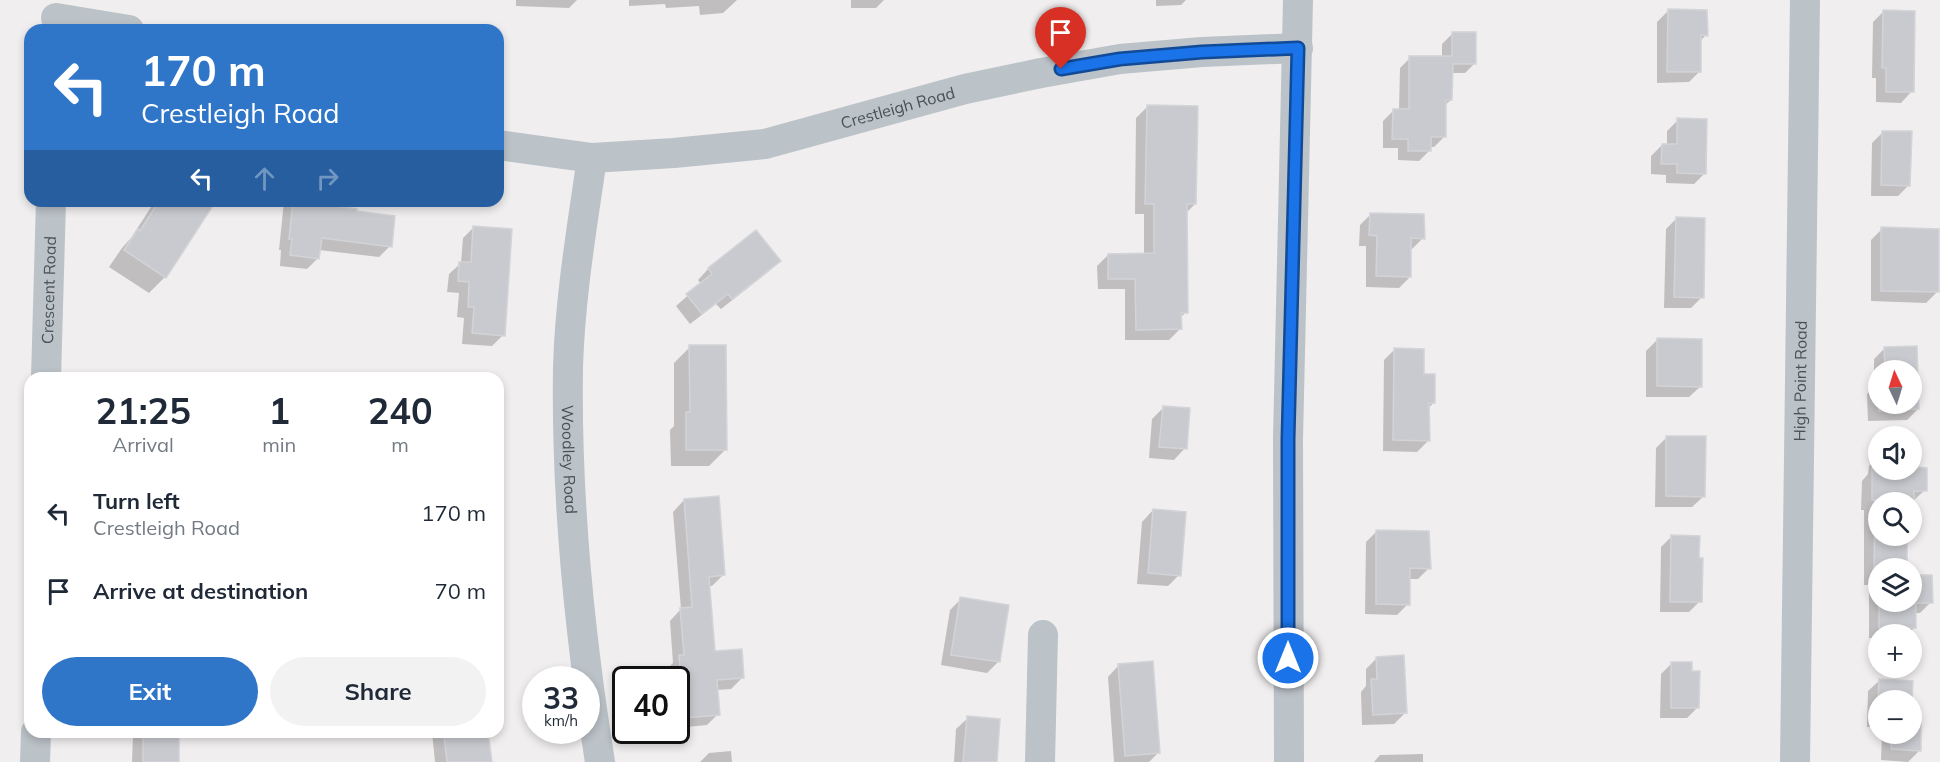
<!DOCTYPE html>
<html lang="en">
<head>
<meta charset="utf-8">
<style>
	:root { --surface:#fff; --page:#f2f2f3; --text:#1f2937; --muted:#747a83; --accent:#3076c8 }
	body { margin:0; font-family:Mulish,sans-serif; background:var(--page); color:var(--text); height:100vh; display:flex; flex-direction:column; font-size:22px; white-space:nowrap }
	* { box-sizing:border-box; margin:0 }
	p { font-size:20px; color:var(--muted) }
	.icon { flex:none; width:33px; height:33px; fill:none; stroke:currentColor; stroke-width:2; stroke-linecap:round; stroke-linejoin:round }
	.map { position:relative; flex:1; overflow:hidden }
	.panel { position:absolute; left:24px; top:372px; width:480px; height:366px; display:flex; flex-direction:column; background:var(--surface); border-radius:18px; box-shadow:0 3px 9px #0003 }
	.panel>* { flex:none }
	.hud { position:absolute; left:24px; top:24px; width:480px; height:183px; border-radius:18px; box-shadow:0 3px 9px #0003; background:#3076c8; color:#fff; overflow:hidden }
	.needle { width:39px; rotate:356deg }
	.buttons { position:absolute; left:1868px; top:360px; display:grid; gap:12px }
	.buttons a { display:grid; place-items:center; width:54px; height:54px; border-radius:50%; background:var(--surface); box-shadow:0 3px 9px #0003; font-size:30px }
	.speed { position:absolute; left:522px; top:666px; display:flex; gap:12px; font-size:30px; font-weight:700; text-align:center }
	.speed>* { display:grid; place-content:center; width:78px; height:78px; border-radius:50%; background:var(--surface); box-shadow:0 3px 9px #0003; line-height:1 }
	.speed small { font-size:15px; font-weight:400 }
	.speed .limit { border:3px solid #111; border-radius:9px; background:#fff; color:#111 }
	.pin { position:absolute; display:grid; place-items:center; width:51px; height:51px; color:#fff; margin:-62px -26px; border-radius:50% 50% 50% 0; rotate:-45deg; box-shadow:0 0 6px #0007 }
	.pin .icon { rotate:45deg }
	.me { position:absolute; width:66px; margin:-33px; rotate:0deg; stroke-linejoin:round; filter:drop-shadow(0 0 4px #0008) }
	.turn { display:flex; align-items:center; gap:21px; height:126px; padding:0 18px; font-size:27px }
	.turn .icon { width:78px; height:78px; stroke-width:2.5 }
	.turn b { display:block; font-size:42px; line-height:51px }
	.lanes { display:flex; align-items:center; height:57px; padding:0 18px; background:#0003; justify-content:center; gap:30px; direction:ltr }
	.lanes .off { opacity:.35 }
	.eta { display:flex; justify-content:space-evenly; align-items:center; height:102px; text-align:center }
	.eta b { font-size:36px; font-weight:700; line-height:42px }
	.button { display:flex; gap:12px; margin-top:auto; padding:12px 18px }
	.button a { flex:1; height:69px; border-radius:36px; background:var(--accent); color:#fff; font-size:24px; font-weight:700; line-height:69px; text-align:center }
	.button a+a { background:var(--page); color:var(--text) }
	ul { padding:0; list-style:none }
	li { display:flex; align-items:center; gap:18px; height:78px; padding:0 18px }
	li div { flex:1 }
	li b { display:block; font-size:22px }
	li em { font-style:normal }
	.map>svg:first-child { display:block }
	.shadow { fill:#0003; fill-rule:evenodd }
	.building { fill:#c9cacf; stroke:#d2d4d8; stroke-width:1.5 }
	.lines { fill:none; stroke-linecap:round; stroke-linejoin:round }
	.minor { stroke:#bbc2c8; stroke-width:30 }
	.route-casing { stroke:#114b97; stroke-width:15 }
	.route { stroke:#1a73e8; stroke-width:10 }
	.labels { text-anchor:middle; stroke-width:5; stroke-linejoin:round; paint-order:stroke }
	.street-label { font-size:16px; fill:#485158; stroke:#fff }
</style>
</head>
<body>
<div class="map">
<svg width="1940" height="762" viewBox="0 0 1940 762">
	<rect width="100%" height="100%" fill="#f0eeee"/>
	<path class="shadow" d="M516 0H577L569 8 516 6Z
		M629 0H737L723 13 700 15 699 6 666 8 665 4 629 6Z
		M851 0H884L876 8H851Z
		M1156 0H1186L1181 5 1156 6Z
		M1668 11 1706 35 1699 42 1700 71 1689 82 1657 83V22Z
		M1884 11 1912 91 1901 103 1876 102V78H1872L1873 22Z
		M1452 34 1475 63 1465 73H1451V100L1444 106V137L1434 147H1429V151L1419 161 1398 160V148H1383V121L1393 111H1399L1400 68 1410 58H1442V44Z
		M1147 107 1195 204 1186 213V312L1180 318V329L1169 340H1125V289H1098L1097 266 1108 255H1144V214H1135L1136 118Z
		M1678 120 1705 173 1694 184 1666 183V175L1651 174V156L1662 145H1667V131Z
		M1883 132 1909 185 1898 196H1871L1872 143Z
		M152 201H200L165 277 149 293 109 267 122 248 131 238 153 204 151 203Z
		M284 201H327L326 206 390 246 379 257 319 250 318 258 307 269 280 266 281 250H279Z
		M1371 214 1423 238 1412 249H1410V277L1399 288 1366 287V246H1359L1360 225Z
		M1677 218 1702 297 1691 308H1664L1666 229Z
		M474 227 503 335 492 346 462 344 464 318 457 317 459 293 447 292 449 274 461 263 463 238Z
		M1882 229 1937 292 1926 303 1871 301V240Z
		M756 232 779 261 768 272 721 309 716 304 690 324 676 306 701 284 698 280 708 269Z
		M1657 340 1701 386 1689 397H1646V351Z
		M690 347 726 449 709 466H671L670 430 674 426V363Z
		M1885 348H1916L1918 409 1907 420 1868 421 1867 394 1874 387V359ZM1878 370H1911V404H1878Z
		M1395 349 1423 376 1434 402 1428 409V441L1417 452 1383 451 1384 360Z
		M1163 408 1185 448 1174 460 1149 458 1152 419Z
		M1667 437 1704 496 1692 507H1655L1656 448Z
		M1911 456 1914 469 1925 490 1913 501 1914 526 1911 529V502H1878V536H1906L1905 568H1878V602H1911V576L1931 602 1920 613H1915V627L1908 634H1878V638H1869V585H1864V510H1861L1862 481 1868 474 1869 466 1878 457V470H1911Z
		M684 500 723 575 712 586H709L714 652 742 678 731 689 716 690 718 714 707 725 676 728V680H669L668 668 673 663 670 621 681 609 673 512Z
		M1153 510 1179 575 1168 586 1137 584 1142 522Z
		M1377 531 1429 568 1418 579H1408V604L1397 615 1365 614 1366 542Z
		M1672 536 1700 601 1689 612H1660L1661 547Z
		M961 599 998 662 987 673 941 665 950 610Z
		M1377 658 1405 713 1394 724 1362 725 1361 692 1366 686V669Z
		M1672 663 1698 707 1687 718H1660L1661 674Z
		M1119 665 1158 753 1149 762H1114L1108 677Z
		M1880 680 1911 682V700H1878V727H1867L1868 691Z
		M968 718 996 762H954L956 729Z
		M1911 724 1919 751 1908 762 1881 760 1882 734H1911Z
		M131 732H178L177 762H132L133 735H131Z
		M432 732H471L490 762H435Z
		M731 751 732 762H700L709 753Z
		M1423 754V762H1374L1380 755Z"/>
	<path class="building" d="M1668 9 1707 10 1708 36 1701 35V72H1667Z
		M1883 10 1915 11 1914 92H1886V68H1882Z
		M1452 32H1476V64H1453L1452 100H1446V137H1431V151H1408V139H1392L1393 109H1409V56H1452Z
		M1147 105 1198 106 1196 204H1187L1188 313H1181L1182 329 1136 330 1135 279H1108V254L1154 253V204H1145Z
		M1677 118 1707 119 1706 174 1677 173V164H1661L1662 144H1677Z
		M1882 131H1912L1910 186 1881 185Z
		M159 201H202L212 207 166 278 124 250 138 229 140 231Z
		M293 201H328V205L357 209V211L395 216 392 247 322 238 319 259 290 255 292 239H289Z
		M1370 213 1424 214 1425 239 1411 238V277L1376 276 1377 236 1369 235Z
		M1676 217 1705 218 1704 298 1674 297Z
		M473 226 512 229 505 336 472 333 474 307H468L469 282 458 281 459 262H471Z
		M1881 227 1939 229V292L1881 291Z
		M756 230 781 261 732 299 728 294 702 314 686 294 712 274 708 268Z
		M1657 338 1702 339V387L1657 386Z
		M689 345H726L727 450H686V412H690Z
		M1917 346 1919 409 1879 411V404H1911V370H1885L1884 347Z
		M1394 348 1424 349V374H1435V403H1429L1430 441 1393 440Z
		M1163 406 1190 408 1187 449 1159 447Z
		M1666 436H1706L1705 497 1666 496Z
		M1911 454H1914L1915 467 1927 468V491H1914L1915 527 1911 526V502H1878V536H1907V568H1878V574H1874L1875 500H1872V468L1911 470Z
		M719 496 725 575 709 577 715 651 742 649 744 678 717 680 720 715 684 718 679 655H684L680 608 692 607 684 499Z
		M1153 509 1186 512 1181 576 1148 573Z
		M1376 530 1429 531 1431 569 1410 568V605L1376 604Z
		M1671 535 1700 536 1699 558H1703L1702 602H1670Z
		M1911 575H1932L1933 603H1916V628H1879V602H1911Z
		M960 597 1009 605 1000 662 951 655Z
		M1404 655 1407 713 1373 715 1371 679H1377L1376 657Z
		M1153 661 1160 753 1125 756 1118 664Z
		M1671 662H1692V671H1700L1699 708H1671Z
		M1879 679 1913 681 1911 723H1921V751L1891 749 1892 734H1911V700H1878Z
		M967 716 1000 719 997 762H963Z
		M143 732H179V762H143Z
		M452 732H488L492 762H447L444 736 452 735Z"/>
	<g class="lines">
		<g class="minor">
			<path d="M56 18 129 30"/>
			<path id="s1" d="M498 145 592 158 674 153 765 144 965 89 1041 73 1120 59 1202 52 1298 48"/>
			<path id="s2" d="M592 158C582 227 570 297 568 367 566 499 579 631 600 762"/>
			<path id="s3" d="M46 378 51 201"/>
			<path d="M35 762 36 732"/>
			<path d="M1040 762 1043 635"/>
			<path d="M1289 762 1288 439 1298 0"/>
			<path id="s4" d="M1795 762 1805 0"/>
		</g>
	</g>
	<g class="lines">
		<g class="route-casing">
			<path id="route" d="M1061 69 1120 59 1202 52 1298 48 1288 439V658"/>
		</g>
		<use href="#route" class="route"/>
	</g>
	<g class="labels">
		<g class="street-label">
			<text dy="6" stroke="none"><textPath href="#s1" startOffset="406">Crestleigh Road</textPath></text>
			<text dy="6" stroke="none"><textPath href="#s3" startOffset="88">Crescent Road</textPath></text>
			<text dy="6" stroke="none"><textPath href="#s4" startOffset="381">High Point Road</textPath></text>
			<text dy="6" stroke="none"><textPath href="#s2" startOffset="303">Woodley Road</textPath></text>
		</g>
	</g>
</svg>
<div class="buttons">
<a><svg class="needle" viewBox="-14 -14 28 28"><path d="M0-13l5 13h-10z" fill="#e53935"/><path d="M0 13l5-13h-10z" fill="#747a83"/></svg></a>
<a><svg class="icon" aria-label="sound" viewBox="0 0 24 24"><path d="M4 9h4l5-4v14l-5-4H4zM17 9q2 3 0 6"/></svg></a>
<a><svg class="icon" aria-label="search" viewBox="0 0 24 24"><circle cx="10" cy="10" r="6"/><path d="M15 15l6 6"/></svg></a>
<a><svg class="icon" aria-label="layers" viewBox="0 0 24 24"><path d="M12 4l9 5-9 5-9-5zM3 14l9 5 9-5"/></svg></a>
<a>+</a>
<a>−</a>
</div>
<div class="speed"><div>33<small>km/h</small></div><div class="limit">40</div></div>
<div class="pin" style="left:1061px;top:69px;background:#d93025"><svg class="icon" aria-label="arrive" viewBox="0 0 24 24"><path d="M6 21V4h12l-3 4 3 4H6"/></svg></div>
<svg class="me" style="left:1288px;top:658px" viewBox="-20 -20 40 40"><circle r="17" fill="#1a73e8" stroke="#fff" stroke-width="3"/><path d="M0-11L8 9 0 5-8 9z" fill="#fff"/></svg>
<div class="hud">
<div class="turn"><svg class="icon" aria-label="left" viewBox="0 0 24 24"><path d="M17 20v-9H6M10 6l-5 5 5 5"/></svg><div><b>170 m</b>Crestleigh Road</div></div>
<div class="lanes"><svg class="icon" aria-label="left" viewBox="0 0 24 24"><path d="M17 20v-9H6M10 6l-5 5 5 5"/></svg><svg class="icon off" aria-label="ahead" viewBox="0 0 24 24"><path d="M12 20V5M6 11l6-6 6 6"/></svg><svg class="icon off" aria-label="right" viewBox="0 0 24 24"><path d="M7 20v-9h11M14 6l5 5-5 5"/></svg></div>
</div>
<section class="panel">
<div class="eta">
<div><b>21:25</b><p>Arrival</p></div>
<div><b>1</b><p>min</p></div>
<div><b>240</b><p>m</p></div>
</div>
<ul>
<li><svg class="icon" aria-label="left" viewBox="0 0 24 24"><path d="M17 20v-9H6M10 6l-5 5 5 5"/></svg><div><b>Turn left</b><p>Crestleigh Road</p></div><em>170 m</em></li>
<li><svg class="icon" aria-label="arrive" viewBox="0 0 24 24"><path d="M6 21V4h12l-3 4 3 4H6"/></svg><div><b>Arrive at destination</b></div><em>70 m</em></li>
</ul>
<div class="button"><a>Exit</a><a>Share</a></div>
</section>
</div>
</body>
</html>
